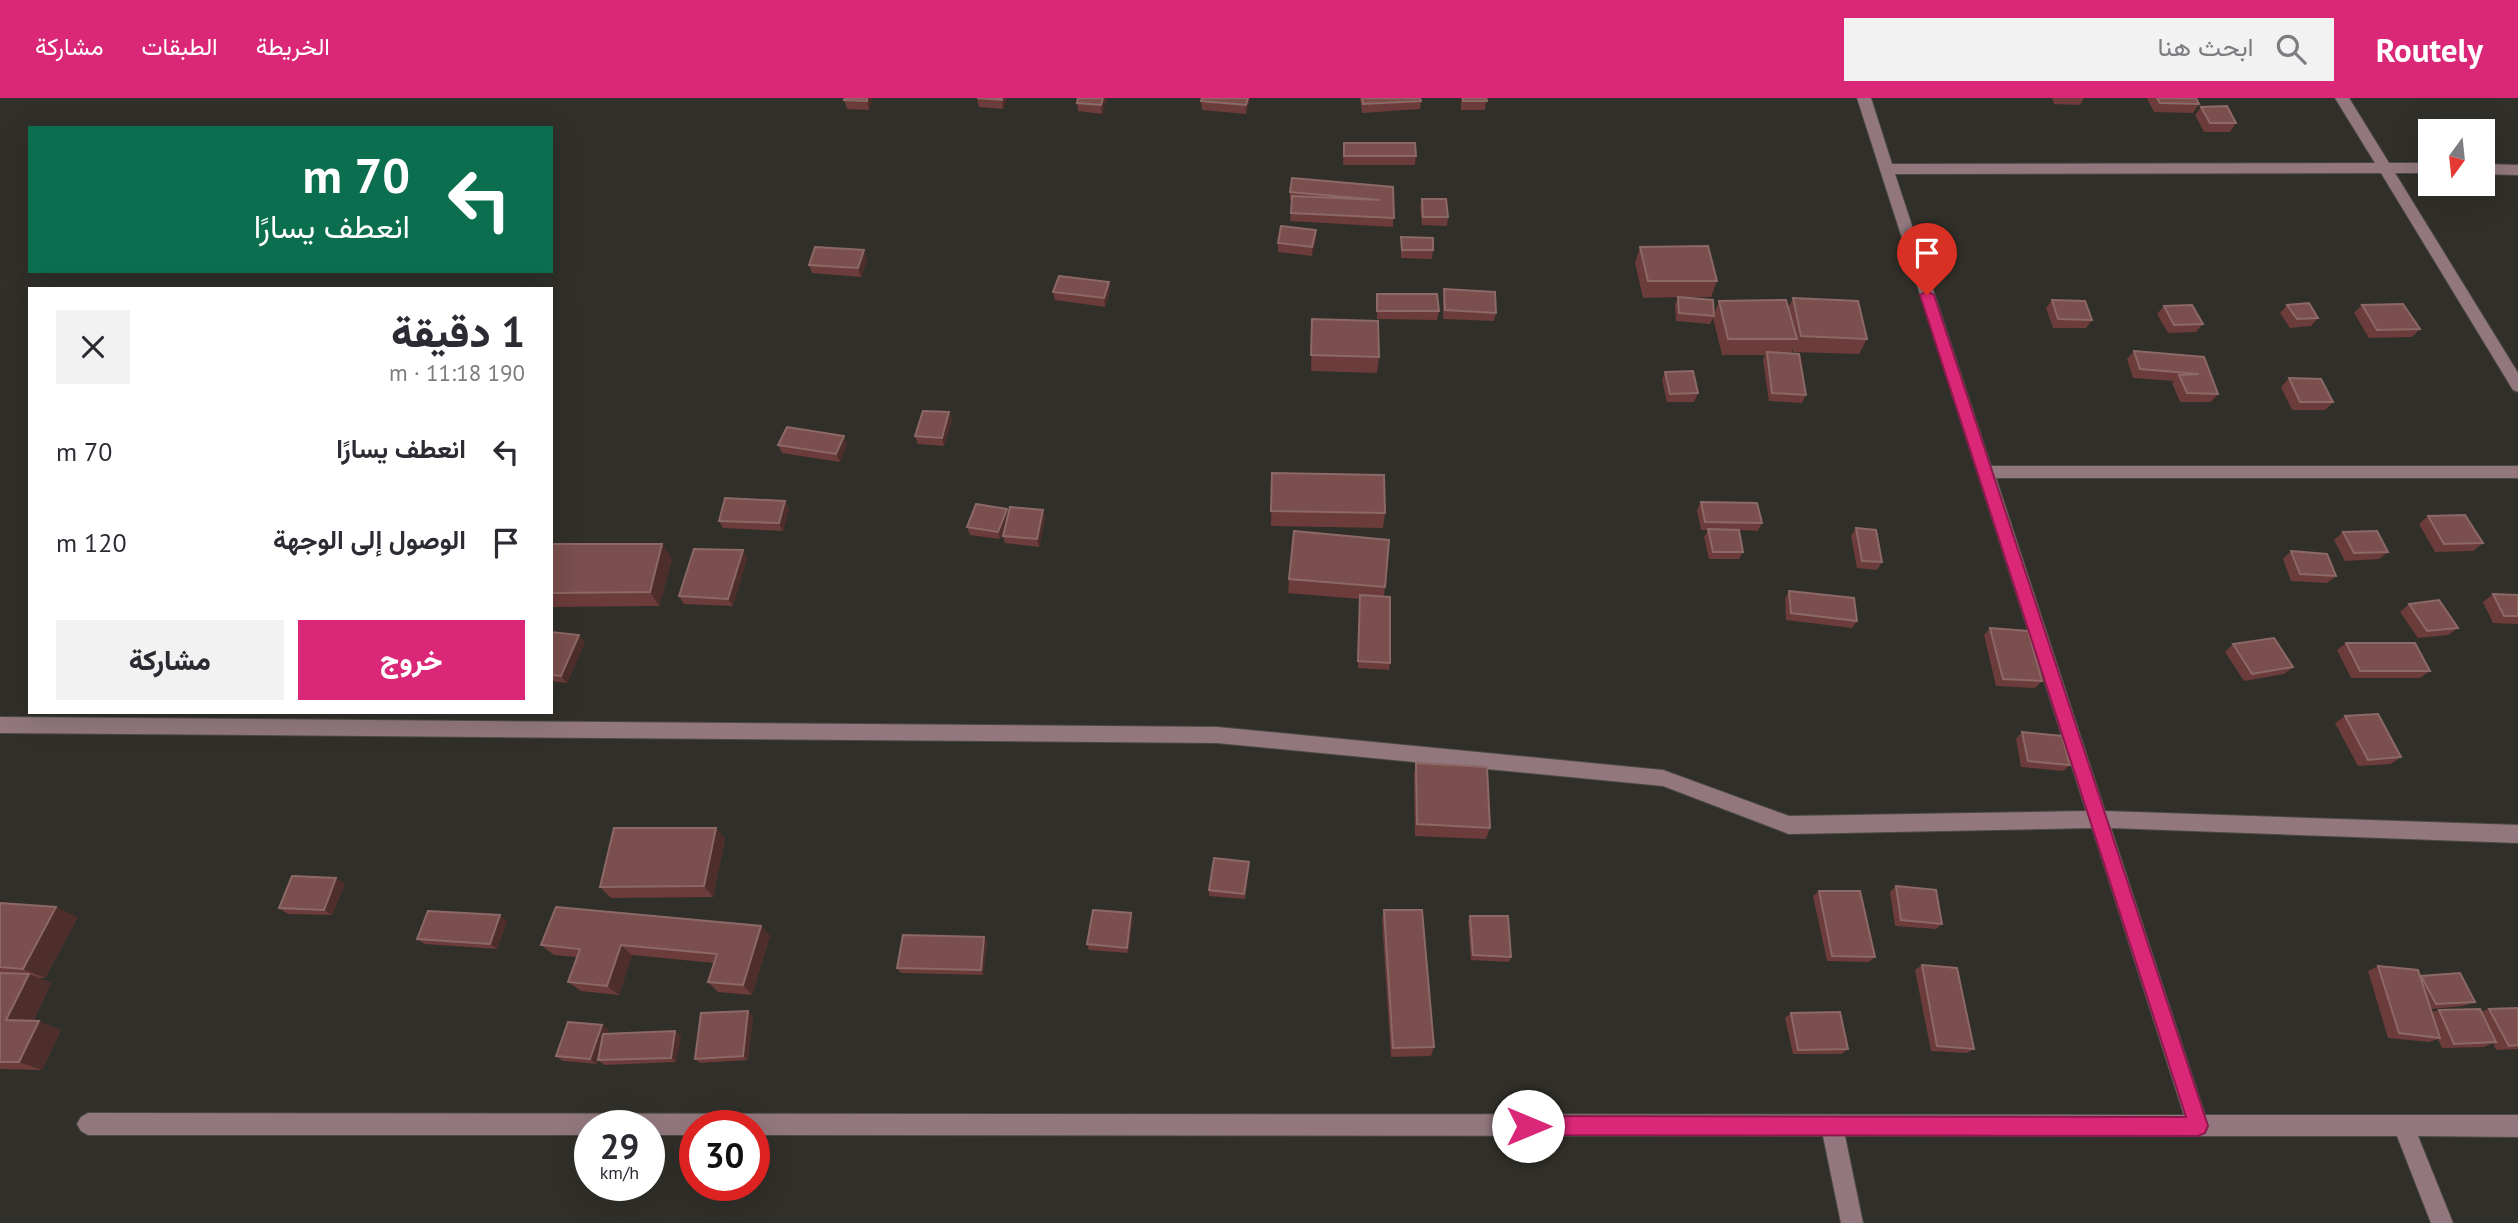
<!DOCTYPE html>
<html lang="ar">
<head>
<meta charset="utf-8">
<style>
	:root { --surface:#fff; --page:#f2f2f3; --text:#2b2b33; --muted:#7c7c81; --accent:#db2777 }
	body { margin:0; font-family:"PT Sans",Vazirmatn,sans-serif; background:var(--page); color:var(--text); direction:rtl; height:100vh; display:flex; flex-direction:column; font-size:26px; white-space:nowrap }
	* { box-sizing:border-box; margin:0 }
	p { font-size:23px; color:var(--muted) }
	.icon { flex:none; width:38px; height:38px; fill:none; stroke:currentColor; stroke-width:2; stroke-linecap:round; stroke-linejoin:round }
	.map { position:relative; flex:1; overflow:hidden; direction:ltr }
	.details { position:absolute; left:28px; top:189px; width:525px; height:427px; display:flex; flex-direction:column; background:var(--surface); border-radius:0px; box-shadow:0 7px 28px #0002; direction:rtl }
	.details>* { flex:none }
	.top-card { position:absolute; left:28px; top:28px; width:525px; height:147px; border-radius:0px; box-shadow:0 7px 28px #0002; direction:rtl; background:#0b6e4f; color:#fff; overflow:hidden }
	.needle { width:46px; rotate:195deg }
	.fabs { position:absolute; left:2418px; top:21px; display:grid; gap:14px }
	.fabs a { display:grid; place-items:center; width:77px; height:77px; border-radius:0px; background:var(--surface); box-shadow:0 7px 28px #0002; font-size:35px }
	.speed { position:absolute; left:574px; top:1012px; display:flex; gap:14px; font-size:35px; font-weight:700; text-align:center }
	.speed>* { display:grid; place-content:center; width:91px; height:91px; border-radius:50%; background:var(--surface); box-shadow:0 7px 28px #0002; line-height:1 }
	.speed small { font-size:18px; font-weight:400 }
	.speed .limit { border:10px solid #d22; background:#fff; color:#111 }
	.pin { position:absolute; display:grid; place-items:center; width:60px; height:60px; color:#fff; margin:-72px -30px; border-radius:50% 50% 50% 0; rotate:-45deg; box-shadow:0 0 7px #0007 }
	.pin .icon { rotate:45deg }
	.me { position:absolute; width:77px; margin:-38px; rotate:90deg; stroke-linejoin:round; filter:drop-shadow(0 0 5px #0008) }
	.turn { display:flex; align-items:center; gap:24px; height:147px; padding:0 28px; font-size:32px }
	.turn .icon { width:91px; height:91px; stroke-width:2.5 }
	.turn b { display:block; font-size:49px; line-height:60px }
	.round { display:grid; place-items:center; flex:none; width:74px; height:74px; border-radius:0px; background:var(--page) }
	.headline { display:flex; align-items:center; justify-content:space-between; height:119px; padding:0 28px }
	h1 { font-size:42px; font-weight:800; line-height:52px }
	.primary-button { display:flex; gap:14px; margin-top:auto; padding:14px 28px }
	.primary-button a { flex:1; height:80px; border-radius:0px; background:var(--accent); color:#fff; font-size:28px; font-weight:800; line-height:80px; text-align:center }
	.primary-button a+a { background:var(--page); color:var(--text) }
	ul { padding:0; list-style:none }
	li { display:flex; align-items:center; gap:21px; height:91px; padding:0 28px }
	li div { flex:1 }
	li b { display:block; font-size:26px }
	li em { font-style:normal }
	header { display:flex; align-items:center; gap:42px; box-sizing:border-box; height:98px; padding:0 35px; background:var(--accent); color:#fff }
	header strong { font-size:33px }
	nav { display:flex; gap:38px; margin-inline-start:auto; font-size:24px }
	.search { width:490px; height:63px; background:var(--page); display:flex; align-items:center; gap:18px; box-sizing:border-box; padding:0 24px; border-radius:0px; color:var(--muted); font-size:26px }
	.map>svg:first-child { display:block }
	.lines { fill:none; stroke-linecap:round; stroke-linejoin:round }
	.minor-casing { stroke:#4c4a44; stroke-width:2 }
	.minor { fill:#92787e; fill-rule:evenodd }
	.wall { fill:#6b3c3a }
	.shaded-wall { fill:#4e2e2b }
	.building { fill:#7a4f4d; stroke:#8c6866; stroke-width:2 }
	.route { fill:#db2777; stroke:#8e194d; stroke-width:2 }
</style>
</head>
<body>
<header>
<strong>Routely</strong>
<div class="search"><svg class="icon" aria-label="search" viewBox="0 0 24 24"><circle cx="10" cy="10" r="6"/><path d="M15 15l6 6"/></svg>ابحث هنا</div>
<nav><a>الخريطة</a><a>الطبقات</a><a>مشاركة</a></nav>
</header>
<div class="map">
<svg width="2518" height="1125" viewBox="0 0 2518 1125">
	<rect width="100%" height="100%" fill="#312f29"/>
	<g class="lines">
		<g class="minor-casing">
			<path id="minor" d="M1857 0H1871L1892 66 2375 65 2335 0H2349L2389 65H2431V75H2395L2518 275V294L2513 292 2381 75 1895 76 1991 368H2518V380H1996L2105 713 2518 727V745L2111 730 2205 1017H2518V1039L2418 1038 2453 1125H2431L2397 1038H1845L1863 1125H1841L1823 1038 754 1037V1027H695V1037H649V1027H590V1037H88L81 1033 77 1026 81 1019 88 1015 2184 1017 2092 730 1789 736 1663 688 1217 645 0 635V619L1217 629 1663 672 1789 718 2086 713Z
				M2483 66 2518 67V77L2483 76Z"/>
		</g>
		<use href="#minor" class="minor"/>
	</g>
	<path class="wall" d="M845 0H872L869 12 847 11 844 2Z
		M977 0H1007L1003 11 979 9Z
		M1078 0H1107L1102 16 1078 13 1077 5Z
		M1250 0 1246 16 1202 12 1201 3Z
		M1360 0H1420L1421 3 1420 11 1362 15Z
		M1461 0H1486L1485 12H1461Z
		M2052 0H2084L2080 7 2054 6Z
		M2147 0H2196L2199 6 2193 15 2154 14Z
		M2201 9 2236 25 2230 34H2204L2195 17Z
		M1344 45 1416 58 1415 67H1343Z
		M1393 89V129L1290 123 1292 102H1290V94Z
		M1422 101 1448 119 1447 128 1422 127 1420 110Z
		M1401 139 1433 152 1432 161 1401 160Z
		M1316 140 1312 158 1278 154V145Z
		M1640 149 1717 183 1711 199H1682L1714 217 1719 203 1788 210 1793 200 1867 241 1859 256 1793 254V251L1791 255 1806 297 1802 305 1769 303 1763 262 1765 257H1722L1713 220 1710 226 1676 223 1675 207 1678 199 1643 200 1635 165Z
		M867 161 861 179 812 175 809 167Z
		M1109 184 1110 193 1105 209 1055 202 1053 194Z
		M1444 191 1496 215 1494 223 1443 221V200Z
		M1377 196 1439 213 1437 222 1377 221Z
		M2052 202 2092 222 2086 230H2053L2046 210Z
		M2287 207 2318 220 2311 228 2290 230 2280 215Z
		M2362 207 2420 231 2412 239 2369 240 2354 215Z
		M2164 208 2203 226 2196 234 2168 235 2157 216Z
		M1312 221 1379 259 1377 275 1311 273Z
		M2134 253 2204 259 2218 296 2211 304H2180L2172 285 2174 283 2133 280 2127 261Z
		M1665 274 1698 295 1694 304H1667L1662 282Z
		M2289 280 2333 304 2325 312H2292L2281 289Z
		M949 314 952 322 944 348 918 346 915 338Z
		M847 346 840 364 782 355 778 347Z
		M1272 375 1385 415 1383 430 1271 428Z
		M785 403 789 411 783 433 723 430 719 423Z
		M1701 404 1762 425 1758 433 1739 432 1743 454 1739 461H1709L1704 439 1708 432H1701L1697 412Z
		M1007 411 1008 417 1043 412 1045 420 1039 449 1005 445 1003 438 1006 426 1000 441 970 437 967 429Z
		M2428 418 2483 445 2473 453 2435 454 2419 426Z
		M1856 430 1882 464 1877 472 1857 470 1851 438Z
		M2343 434 2388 454 2379 461 2345 463 2334 442Z
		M552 446H662L672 461 659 508 551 509Z
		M743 452 747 460 733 508 684 506 679 498Z
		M2291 453 2336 478 2327 485 2291 483 2283 461Z
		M1289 481 1385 489 1384 498 1390 565 1389 572 1358 570 1360 501 1288 495Z
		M1789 493 1857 523 1852 530 1786 522 1785 500Z
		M2493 496 2518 497V526L2493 525 2483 504Z
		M2409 506 2458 530 2448 537 2418 540 2400 514Z
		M1990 530 2042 583 2035 590 1996 588 1984 537Z
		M551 534 585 544 567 585 551 583Z
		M2346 545 2430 573 2420 580H2351L2337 552Z
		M2233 546 2293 569 2284 576 2244 583 2225 554Z
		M2345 618 2401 659 2391 666 2358 668 2335 625Z
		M2022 634 2070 667 2063 673 2021 669 2016 641Z
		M1416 665 1490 730 1486 741 1415 738 1414 677Z
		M716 730 725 741 713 799 611 800 600 789Z
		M1249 770 1245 801 1209 798V792Z
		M345 786 332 817 288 816 279 810Z
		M1896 788 1942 826 1936 831 1895 828 1890 794Z
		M1819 793 1875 859 1869 864 1827 863 1813 798Z
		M0 805 78 819 45 880H38L51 885 33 923 61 932 42 972 0 971Z
		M1384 812 1434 949 1431 958 1391 959 1382 822Z
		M1470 818 1511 859 1509 864 1471 862 1468 823Z
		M1133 820 1128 855 1089 852 1087 846Z
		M507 823 497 851 425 846 417 841Z
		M761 828 770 838 752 897 718 894 708 884 714 865 632 857 619 897 581 893 568 884 577 859 554 857 541 847Z
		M984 839 987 844 983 877 901 875 897 870Z
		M1922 867 1974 951 1967 955 1931 953 1915 872Z
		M2378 868 2420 878 2475 904 2463 908 2431 911 2432 914 2439 912 2481 914 2489 911 2518 910V951L2496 952 2493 945 2484 949 2442 950 2438 941 2429 944 2388 940 2368 873Z
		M1791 915 1848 951 1842 956H1793L1785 920Z
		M753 918 748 962 700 965 695 961Z
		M602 927 608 931 607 936 675 933 681 938 676 964 604 967 598 962 597 966 563 963 556 958Z"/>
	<path class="shaded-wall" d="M867 0H872L869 12 867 3Z
		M1002 0H1007L1003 11 1002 2Z
		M1103 0H1107L1102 16 1101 7Z
		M1248 0H1250L1246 16V7Z
		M1316 132V140L1312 158V149Z
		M864 152 867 161 861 179 858 170Z
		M1109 184 1110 193 1105 209 1104 200Z
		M949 314 952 322 944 348 942 340Z
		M844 338 847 346 840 364 836 356Z
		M785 403 789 411 783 433 779 425Z
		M1007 411 1009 419 1000 441 998 434Z
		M1043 412 1045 420 1039 449 1037 441Z
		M662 446 672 461 659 508 650 494Z
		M743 452 747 460 733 508 728 501Z
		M579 537 585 544 567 585 561 578Z
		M716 730 725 741 713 799 704 788Z
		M336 780 345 786 332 817 324 812Z
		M56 809 78 819 45 880 23 871Z
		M1131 815 1133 820 1128 855 1127 850Z
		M500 817 507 823 497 851 490 846Z
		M761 828 770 838 752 897 743 887Z
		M984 839 987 844 983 877 981 872Z
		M621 847 632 857 619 897 607 888Z
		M29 876 51 885 29 930 6 922Z
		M748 913 753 918 748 962 743 958Z
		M39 923 61 932 42 972 19 964Z
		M602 927 608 931 597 966 590 961Z
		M675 933 681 938 676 964 671 960Z"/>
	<path class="building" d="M845 0H867V3L844 2Z
		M977 0H1002V2Z
		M1078 0H1103L1101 7 1077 5Z
		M1202 0H1248L1246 7 1201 3Z
		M1362 0H1420L1421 3 1363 6Z
		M1463 0H1486L1487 3H1463Z
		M2157 0H2196L2199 6 2160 5Z
		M2227 8 2236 25H2210L2201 9Z
		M1344 45H1415L1416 58H1344Z
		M1292 80 1393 89 1394 120 1291 115 1292 98 1380 102 1290 94Z
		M1422 101H1446L1448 119H1423Z
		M1281 128 1316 132 1312 149 1278 145Z
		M1401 139 1433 140V152H1402Z
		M1708 148 1717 183H1648L1640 149Z
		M815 149 864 152 858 170 809 167Z
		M1059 178 1109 184 1104 200 1053 194Z
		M1444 191 1495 194 1496 215 1445 212Z
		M1377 196H1437L1439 213H1377Z
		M1678 199 1713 202 1714 218 1679 215Z
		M1793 200 1858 203 1867 241 1801 238Z
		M1786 202 1797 241H1728L1719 203Z
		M2052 202 2085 203 2092 222 2058 221Z
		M2309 205 2318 220 2297 221 2287 207Z
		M2403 206 2420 231 2377 232 2362 207Z
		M2192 207 2203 226 2174 227 2164 208Z
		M1312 221 1378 223 1379 259 1311 257Z
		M2134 253 2204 259 2218 296 2187 295 2179 277 2199 276 2140 271Z
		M1767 254 1799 256 1806 297 1772 295Z
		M1693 273 1698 295 1670 296 1665 274Z
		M2289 280 2321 281 2333 304H2300Z
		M923 313 949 314 942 340 915 338Z
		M787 329 844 338 836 356 778 347Z
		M1272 375 1384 377 1385 415 1271 413Z
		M725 400 785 403 779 425 719 423Z
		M1701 404 1757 405 1762 425 1705 424Z
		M976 406 1007 411 998 434 967 429Z
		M1010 409 1043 412 1037 441 1003 438Z
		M2465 417 2483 445 2444 446 2428 418Z
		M1856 430 1876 432 1882 464 1862 463Z
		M1708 431 1739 432 1743 454H1713Z
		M1294 433 1389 442 1385 489 1289 481Z
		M2377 433 2388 454 2354 455 2343 434Z
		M552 446H662L650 494 551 495Z
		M694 451 743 452 728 501 679 498Z
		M2291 453 2327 456 2336 478 2300 476Z
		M1789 493 1854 500 1857 523 1791 515Z
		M2493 496 2518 497V518H2504Z
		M1360 497 1390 499V565L1358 563Z
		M2439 502 2458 530 2427 533 2409 506Z
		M1990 530 2028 533 2042 583 2003 581Z
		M551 534 579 537 561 578 551 577Z
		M2274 540 2293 569 2252 576 2233 546Z
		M2346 545H2415L2430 573H2360Z
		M2378 616 2401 659 2368 662 2345 618Z
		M2022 634 2062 638 2070 667 2028 663Z
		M1416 665 1487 669 1490 730 1417 726Z
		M614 730H716L704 788 600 789Z
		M1214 760 1249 764 1244 796 1209 792Z
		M292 778 336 780 324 812 279 810Z
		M1896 788 1936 792 1942 826 1901 822Z
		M1819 793H1860L1875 859 1832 858Z
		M0 805 56 809 23 871 0 869Z
		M556 809 761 828 743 887 708 884 717 856 621 847 607 888 568 884 580 851 541 847Z
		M1093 812 1131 815 1127 850 1087 846Z
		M1384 812H1422L1434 949 1393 950Z
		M428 813 500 817 490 846 417 841Z
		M1470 818H1508L1511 859 1473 857Z
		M903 837 984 839 981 872 897 870Z
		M1922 867 1957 870 1974 951 1937 948Z
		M2378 868 2418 872 2440 940 2399 935Z
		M0 875 29 876 6 922 39 923 19 964H0Z
		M2460 875 2475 904 2436 906 2421 878Z
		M2518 910V947L2509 948 2489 911Z
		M2480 911 2496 944 2454 946 2439 912Z
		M748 913 743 958 695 961 701 915Z
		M1840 914 1848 951 1798 952 1791 915Z
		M568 924 602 927 590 961 556 958Z
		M675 933 671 960 598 962 603 936Z"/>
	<path class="route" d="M1927 193 1934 197 2208 1028 2205 1035 2198 1038 1528 1037 1521 1034 1518 1028 1521 1021 1528 1018 2186 1019 1920 197Z"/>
</svg>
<div class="fabs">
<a><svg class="needle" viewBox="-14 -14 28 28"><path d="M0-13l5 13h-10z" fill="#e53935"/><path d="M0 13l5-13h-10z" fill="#7c7c81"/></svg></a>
</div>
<div class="speed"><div>29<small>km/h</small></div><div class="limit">30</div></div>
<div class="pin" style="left:1927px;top:197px;background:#d93025"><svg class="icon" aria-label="arrive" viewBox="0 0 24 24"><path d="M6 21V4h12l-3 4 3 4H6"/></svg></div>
<svg class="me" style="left:1528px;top:1028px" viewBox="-20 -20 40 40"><circle r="19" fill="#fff"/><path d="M0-13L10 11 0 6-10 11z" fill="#db2777"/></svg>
<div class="top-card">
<div class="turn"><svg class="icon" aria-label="left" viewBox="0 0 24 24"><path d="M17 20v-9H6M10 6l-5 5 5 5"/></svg><div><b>70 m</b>انعطف يسارًا</div></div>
</div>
<section class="details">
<div class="headline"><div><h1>1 دقيقة</h1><p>190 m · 11:18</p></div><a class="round"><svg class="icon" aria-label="close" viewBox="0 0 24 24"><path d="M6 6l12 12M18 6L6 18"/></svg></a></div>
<ul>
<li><svg class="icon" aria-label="left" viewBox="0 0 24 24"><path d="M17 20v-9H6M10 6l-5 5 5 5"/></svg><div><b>انعطف يسارًا</b></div><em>70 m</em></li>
<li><svg class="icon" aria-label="arrive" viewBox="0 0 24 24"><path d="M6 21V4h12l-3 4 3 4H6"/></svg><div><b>الوصول إلى الوجهة</b></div><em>120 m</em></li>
</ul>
<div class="primary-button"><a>خروج</a><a>مشاركة</a></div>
</section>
</div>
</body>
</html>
